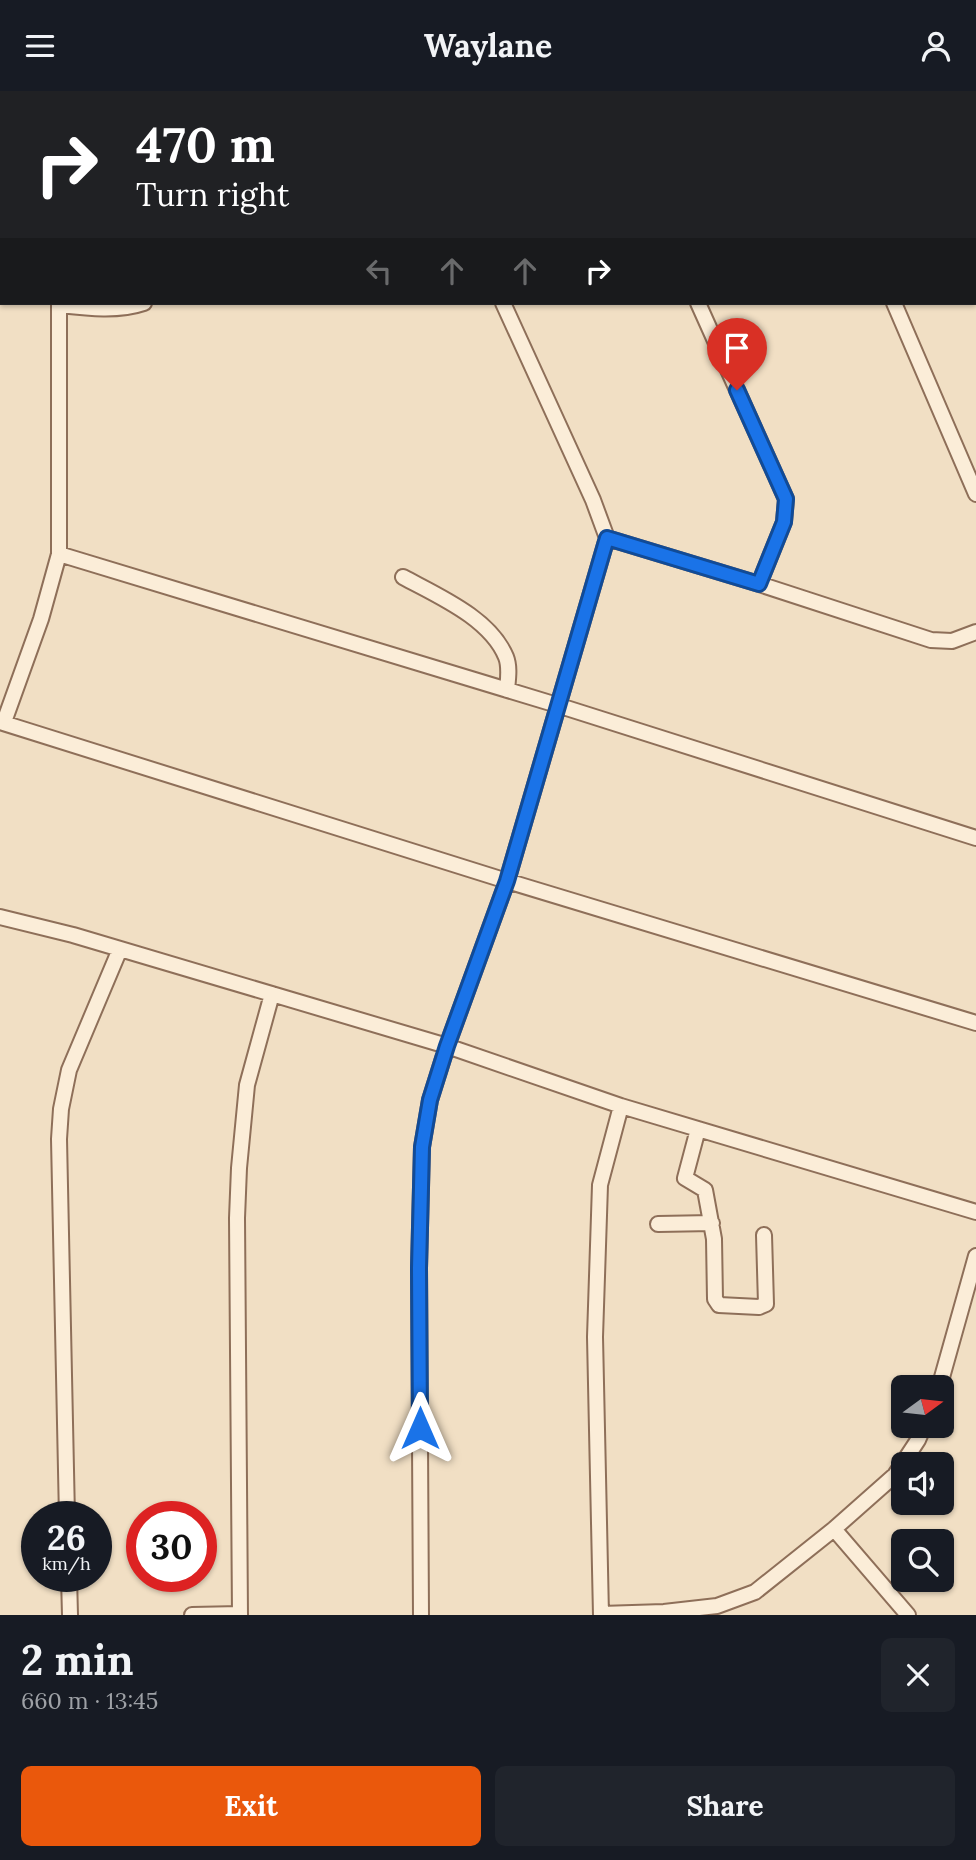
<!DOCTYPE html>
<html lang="en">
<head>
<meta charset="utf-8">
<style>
	:root { --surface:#171b24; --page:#20242c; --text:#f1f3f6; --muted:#9ea1a6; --accent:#ea580c }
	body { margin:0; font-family:Lora,serif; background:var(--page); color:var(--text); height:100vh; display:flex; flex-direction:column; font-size:26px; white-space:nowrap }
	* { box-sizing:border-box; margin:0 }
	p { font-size:23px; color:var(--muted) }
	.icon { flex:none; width:38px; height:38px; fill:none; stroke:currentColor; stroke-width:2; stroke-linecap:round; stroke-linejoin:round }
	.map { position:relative; height:1524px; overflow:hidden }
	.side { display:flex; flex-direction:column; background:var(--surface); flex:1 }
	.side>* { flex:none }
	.banner { position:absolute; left:0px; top:0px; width:976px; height:214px; box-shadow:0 2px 5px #0004; background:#202124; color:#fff; overflow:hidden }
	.needle { width:46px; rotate:75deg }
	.controls { position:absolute; left:891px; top:1284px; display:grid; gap:14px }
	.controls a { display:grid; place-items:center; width:63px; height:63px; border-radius:10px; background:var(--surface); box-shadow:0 2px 5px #0004; font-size:35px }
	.speed { position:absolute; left:21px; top:1410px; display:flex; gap:14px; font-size:35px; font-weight:700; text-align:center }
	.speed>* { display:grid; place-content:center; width:91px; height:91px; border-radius:50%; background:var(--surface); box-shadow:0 2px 5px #0004; line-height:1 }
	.speed small { font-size:18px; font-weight:400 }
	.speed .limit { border:10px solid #d22; background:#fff; color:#111 }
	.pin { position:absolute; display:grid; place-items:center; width:60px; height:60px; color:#fff; margin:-72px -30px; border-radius:50% 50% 50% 0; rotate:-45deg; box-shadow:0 0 7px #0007 }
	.pin .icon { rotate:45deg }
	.me { position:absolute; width:77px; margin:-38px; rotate:0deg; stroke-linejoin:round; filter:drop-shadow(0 0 5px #0008) }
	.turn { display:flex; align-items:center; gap:24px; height:147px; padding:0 21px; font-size:32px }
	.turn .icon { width:91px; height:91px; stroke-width:2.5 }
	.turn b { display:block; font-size:49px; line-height:60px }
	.lanes { display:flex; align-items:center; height:66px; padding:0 21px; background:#0003; justify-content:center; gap:35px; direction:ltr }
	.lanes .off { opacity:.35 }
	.round { display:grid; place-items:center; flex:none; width:74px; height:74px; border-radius:10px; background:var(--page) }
	.head { display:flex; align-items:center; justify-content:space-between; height:119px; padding:0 21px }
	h1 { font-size:42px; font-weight:800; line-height:52px }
	.action { display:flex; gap:14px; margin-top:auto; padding:14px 21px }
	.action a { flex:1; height:80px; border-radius:10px; background:var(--accent); color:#fff; font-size:28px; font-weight:800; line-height:80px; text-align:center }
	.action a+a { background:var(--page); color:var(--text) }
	header { display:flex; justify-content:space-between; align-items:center; height:91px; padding:0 21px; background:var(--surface); font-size:32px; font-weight:800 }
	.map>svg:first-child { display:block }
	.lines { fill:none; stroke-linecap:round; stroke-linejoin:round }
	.minor-casing { stroke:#8e6f59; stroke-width:18 }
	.minor { stroke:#fbedd8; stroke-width:14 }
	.route-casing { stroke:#114b97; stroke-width:18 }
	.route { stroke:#1a73e8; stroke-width:12 }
</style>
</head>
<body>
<header><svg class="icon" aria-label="menu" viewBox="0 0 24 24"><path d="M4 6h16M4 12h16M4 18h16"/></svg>Waylane<svg class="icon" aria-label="person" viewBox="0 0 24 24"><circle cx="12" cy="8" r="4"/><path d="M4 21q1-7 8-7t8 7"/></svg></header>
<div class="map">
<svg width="976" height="1524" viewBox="0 0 976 1524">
	<rect width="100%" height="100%" fill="#f1dfc4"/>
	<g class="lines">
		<g class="minor-casing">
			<path id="minor" d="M141 0 142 2
				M408 0V2
				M604 0 605 2
				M800 0 801 2
				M186 2 190 0
				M0 85 2 84
				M975 123 976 122
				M698 212 786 408 784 431 759 493
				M894 212 976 403
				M59 214C86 217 118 221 144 212
				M607 447 759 493 931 549 952 550 976 541
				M59 463 557 614 976 747
				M403 486C438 505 490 527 506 566 510 576 508 588 507 599
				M0 631 507 790 976 932
				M4 631 41 528 59 463V212
				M0 826 73 844 447 955 621 1015 976 1121
				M698 1038 685 1087 705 1099 714 1148 715 1208 719 1214 759 1216 766 1213 764 1144
				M658 1133 712 1132
				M939 1297 976 1165
				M67 1426 59 1048 61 1018 69 979 120 858
				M834 1438 908 1524
				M69 1486 70 1524
				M601 1523 664 1521 717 1515 755 1501 834 1438 895 1384 918 1349 924 1335
				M192 1524 240 1523
				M240 1524 237 1127 239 1077 247 994 272 903
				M421 1524 419 1177 422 1056 430 1009 447 955 507 790 607 447 593 409 503 212
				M601 1524 595 1246 600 1094 621 1015"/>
		</g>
		<use href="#minor" class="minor"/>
	</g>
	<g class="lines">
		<g class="route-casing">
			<path id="route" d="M420 1337 419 1177 422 1056 430 1009 447 955 507 790 607 447 759 493 784 431 786 408 737 299"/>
		</g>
		<use href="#route" class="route"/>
	</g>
</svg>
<div class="controls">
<a><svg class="needle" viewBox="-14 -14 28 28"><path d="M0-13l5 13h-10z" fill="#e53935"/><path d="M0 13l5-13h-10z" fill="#9ea1a6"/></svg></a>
<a><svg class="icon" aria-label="sound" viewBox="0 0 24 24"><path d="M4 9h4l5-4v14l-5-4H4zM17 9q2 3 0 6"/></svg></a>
<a><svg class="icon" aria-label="search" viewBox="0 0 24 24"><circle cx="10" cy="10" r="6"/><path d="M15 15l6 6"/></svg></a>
</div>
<div class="speed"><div>26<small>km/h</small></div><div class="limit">30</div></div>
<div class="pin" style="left:737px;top:299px;background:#d93025"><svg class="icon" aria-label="arrive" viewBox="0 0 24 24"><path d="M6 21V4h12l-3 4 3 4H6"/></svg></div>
<svg class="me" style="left:420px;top:1337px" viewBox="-20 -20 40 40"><path d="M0-17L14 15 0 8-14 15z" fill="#1a73e8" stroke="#fff" stroke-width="4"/></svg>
<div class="banner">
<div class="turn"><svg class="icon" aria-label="right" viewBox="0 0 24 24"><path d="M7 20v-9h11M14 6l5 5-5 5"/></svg><div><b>470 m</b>Turn right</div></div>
<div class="lanes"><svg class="icon off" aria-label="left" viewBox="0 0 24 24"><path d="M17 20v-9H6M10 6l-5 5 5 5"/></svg><svg class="icon off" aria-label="ahead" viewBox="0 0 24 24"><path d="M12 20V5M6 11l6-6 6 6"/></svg><svg class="icon off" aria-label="ahead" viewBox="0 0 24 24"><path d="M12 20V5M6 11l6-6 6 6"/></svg><svg class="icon" aria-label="right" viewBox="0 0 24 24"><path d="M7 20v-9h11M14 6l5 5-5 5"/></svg></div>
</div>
</div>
<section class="side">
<div class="head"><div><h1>2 min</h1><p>660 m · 13:45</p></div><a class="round"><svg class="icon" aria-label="close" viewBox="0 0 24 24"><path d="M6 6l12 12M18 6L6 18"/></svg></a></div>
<div class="action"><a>Exit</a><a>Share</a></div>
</section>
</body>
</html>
